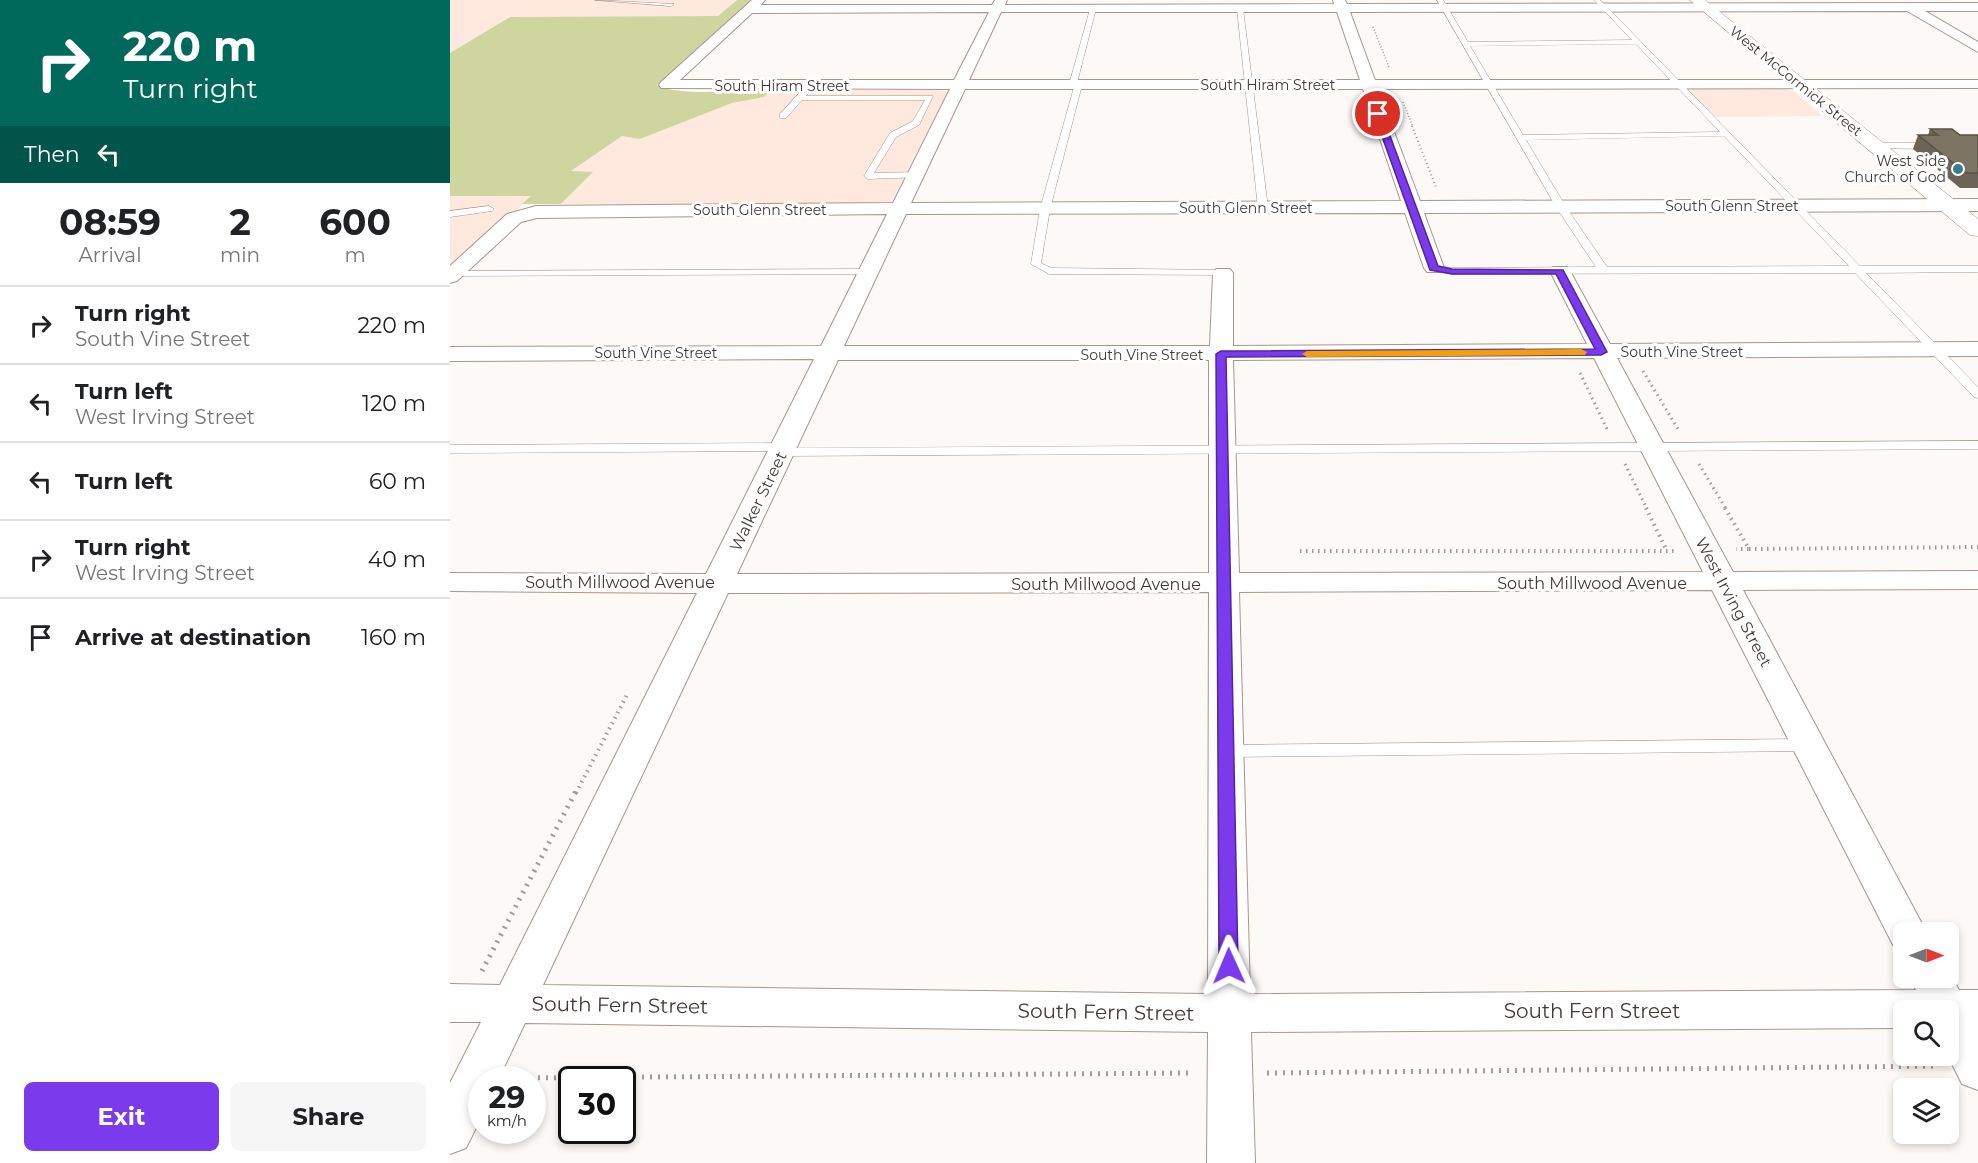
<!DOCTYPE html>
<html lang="en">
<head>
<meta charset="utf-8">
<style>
	:root { --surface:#fff; --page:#f6f6f6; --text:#202124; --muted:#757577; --line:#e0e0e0; --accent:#7c3aed }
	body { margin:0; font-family:Montserrat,sans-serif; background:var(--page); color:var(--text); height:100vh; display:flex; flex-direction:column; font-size:22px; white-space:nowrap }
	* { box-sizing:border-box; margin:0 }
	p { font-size:20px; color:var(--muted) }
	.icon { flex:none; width:33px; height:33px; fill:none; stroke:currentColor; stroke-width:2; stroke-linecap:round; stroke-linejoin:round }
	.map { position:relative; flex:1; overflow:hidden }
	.details { display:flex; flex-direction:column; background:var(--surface); width:450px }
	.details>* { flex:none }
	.banner { background:#00695c; color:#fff; overflow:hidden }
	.needle { width:39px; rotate:90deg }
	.buttons { position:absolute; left:1443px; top:922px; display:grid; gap:12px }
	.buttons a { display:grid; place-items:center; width:66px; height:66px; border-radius:9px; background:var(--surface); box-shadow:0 3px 9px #0003; font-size:30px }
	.speed { position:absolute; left:18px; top:1066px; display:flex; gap:12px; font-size:30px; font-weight:700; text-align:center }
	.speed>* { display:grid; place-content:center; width:78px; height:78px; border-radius:50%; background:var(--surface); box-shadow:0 3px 9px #0003; line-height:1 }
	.speed small { font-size:15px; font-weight:400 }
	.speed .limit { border:3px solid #111; border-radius:9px; background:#fff; color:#111 }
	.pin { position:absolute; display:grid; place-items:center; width:51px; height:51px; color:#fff; margin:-26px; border:3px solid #fff; border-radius:50%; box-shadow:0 2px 6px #0007 }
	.me { position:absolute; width:66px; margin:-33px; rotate:359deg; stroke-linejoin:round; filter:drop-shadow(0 0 4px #0008) }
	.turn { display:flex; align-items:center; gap:21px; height:126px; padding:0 24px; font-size:27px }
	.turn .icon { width:78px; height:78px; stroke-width:2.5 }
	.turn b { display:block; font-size:42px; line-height:51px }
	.then { display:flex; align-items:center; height:57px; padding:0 24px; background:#0003; gap:12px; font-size:22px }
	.eta { display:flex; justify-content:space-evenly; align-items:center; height:102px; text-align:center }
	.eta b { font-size:36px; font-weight:700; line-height:42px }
	.primary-button { display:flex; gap:12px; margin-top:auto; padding:12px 24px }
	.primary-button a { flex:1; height:69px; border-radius:9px; background:var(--accent); color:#fff; font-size:24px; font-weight:700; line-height:69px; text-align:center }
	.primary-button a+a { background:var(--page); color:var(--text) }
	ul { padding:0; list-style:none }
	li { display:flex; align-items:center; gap:18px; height:78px; padding:0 24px; border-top:2px solid var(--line) }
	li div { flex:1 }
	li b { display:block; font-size:22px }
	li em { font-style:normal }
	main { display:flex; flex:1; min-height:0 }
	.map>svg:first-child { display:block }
	.built { fill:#ffe8dd }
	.green { fill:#ced59e }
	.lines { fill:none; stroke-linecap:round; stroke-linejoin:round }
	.service-casing { stroke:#a8968c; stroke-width:1 }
	.minor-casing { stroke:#a8968c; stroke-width:2 }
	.tertiary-casing { stroke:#a8968c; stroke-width:1 }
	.path-far4 { stroke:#a19b99; stroke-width:1.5; stroke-dasharray:1 2; stroke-linecap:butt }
	.path-far3 { stroke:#a19b99; stroke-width:2; stroke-dasharray:1 3; stroke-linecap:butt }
	.path-far2 { stroke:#a19b99; stroke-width:3; stroke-dasharray:1.5 4; stroke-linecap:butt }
	.path-far1 { stroke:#a19b99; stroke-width:4; stroke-dasharray:1.5 4.5; stroke-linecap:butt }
	.path { stroke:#a19b99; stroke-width:5; stroke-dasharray:2 6; stroke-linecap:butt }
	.service { fill:#fff; fill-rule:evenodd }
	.minor { fill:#fff; fill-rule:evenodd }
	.tertiary { fill:#fff; fill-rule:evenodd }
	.wall { fill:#6c6456 }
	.building { fill:#7d7464; stroke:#585146; stroke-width:1.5 }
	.route { fill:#7c3aed; stroke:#51269a; stroke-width:1.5 }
	.slow { fill:#f59e0b }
	.poi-dot { fill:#397e8b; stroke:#fff; stroke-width:2 }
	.labels { text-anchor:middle; stroke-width:6; stroke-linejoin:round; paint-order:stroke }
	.far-street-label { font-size:14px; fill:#403935; stroke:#fff }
	.far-poi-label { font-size:14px; fill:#403935; stroke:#fff; text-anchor:end }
	.street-label { font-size:16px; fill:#403935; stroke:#fff }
	.near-street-label { font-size:20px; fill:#403935; stroke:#fff }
</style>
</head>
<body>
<main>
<section class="details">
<div class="banner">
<div class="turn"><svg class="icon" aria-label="right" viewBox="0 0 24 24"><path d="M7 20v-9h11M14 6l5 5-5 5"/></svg><div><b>220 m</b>Turn right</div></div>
<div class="then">Then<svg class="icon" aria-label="left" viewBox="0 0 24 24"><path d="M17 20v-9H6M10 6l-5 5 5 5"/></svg></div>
</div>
<div class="eta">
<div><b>08:59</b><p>Arrival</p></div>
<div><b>2</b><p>min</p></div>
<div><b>600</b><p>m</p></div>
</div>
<ul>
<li><svg class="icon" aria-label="right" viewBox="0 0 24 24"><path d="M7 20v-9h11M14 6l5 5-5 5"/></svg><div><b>Turn right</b><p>South Vine Street</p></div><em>220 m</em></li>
<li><svg class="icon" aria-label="left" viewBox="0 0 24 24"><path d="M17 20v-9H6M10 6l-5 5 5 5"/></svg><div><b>Turn left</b><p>West Irving Street</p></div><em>120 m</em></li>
<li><svg class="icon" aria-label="left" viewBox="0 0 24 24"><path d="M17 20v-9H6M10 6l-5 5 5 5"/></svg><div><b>Turn left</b></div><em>60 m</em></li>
<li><svg class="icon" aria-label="right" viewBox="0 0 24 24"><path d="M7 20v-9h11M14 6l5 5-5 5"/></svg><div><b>Turn right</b><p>West Irving Street</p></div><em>40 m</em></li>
<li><svg class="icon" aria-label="arrive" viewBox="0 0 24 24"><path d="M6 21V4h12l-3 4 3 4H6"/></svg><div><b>Arrive at destination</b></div><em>160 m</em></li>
</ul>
<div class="primary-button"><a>Exit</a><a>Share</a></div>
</section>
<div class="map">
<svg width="1528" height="1163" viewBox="0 0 1528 1163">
	<rect width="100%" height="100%" fill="#fdf9f7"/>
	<path class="built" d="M0 0H287L268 16 60 17 0 53Z
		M1327 87 1345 92 1372 116 1265 117 1237 88Z
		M321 90H488L495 91 496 95 441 202 432 206 112 204 143 172H120L172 136 190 139 282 103 314 97Z
		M0 196H82L0 270Z"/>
	<path class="green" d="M287 0H301L207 85C228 97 294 90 321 90L314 97 282 103 190 139 172 136 121 171 143 172 111 204H72L81 196H0V53L60 17 268 16Z"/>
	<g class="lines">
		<g class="service-casing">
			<path id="service" d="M145 0 224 4 221 6Z
				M987 0H993L1018 42 1182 40 1144 0H1150L1410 266H1528V272L1416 273 1528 387V398L1524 397 1405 273 1002 274 980 270 979 268 984 265 1002 268 1146 267 1106 207ZM1186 44 1270 132 1073 135 1020 46ZM1274 136 1399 266 1157 267 1116 207 1076 140Z
				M643 7 646 9 627 83 632 85 600 209 591 263 601 268 773 270 778 273 777 275 599 274 581 264 590 209 624 87 619 85 640 9Z
				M790 7 793 9 818 208 813 211 808 208 787 9Z
				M354 88 361 90 356 96H483L469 125 446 137 424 173 467 172 471 175 470 177 418 179 414 176 440 133 463 121 475 100H352L336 118H330V114Z
				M1426 143H1479L1483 146 1479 149 1423 148V144Z
				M39 206 44 209 42 211 0 217V211Z
				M419 269 423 270V274L0 276V272L3 271Z
				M1528 441V449L332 456 327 455 326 451 0 453V445L334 443 339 444 340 448Z
				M1359 739 1365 741 1368 745 1365 749 1359 751 776 757 770 755 767 751 770 747 776 745Z"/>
		</g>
		<g class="minor-casing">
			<path id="minor" d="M302 0H315L311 5H542L545 0H557L555 5 884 4 883 0H895L897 4 1528 3V11H1475L1528 42V52L1457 11 900 12 925 80H1528V88L928 89 970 201 1528 199V211L974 213 994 268 991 272H977L974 268 955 213 456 214 394 346H760L763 273 766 269H780L783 273V346L1137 344 1100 271 1103 267H1117L1120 271 1160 344 1528 342V356L1167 358 1283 572 1528 571V589L1293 590 1477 933H1454V949L1443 945 1262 590 789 592 800 994 1466 990 1460 978H1498V970L1509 990H1528V1090L1512 1084 1498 1056V1011H1454V1028L801 1032 805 1163H757L758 1032 75 1023 48 1080H32V1116L16 1148 0 1154V1083L31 1022H0V984L50 985 247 593 0 591V573L256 574 364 359 0 361V347L371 346 437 214 87 218 71 222 7 281 0 283V266L57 214 86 206 443 203 500 89 211 88 209 85 211 82ZM539 12 504 80H230L302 13ZM551 12H887L910 80H519ZM515 89H913L951 201 461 203ZM1144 358 1253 572 789 573 783 360ZM388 360H759V573L287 574ZM759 592 758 994 93 985 278 593Z"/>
		</g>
		<g class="tertiary-casing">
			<path id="tertiary" d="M1240 0H1255L1528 219V236L1520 235Z"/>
		</g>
		<path class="path-far4" d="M923 27 939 67
			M953 102 963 127"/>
		<path class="path-far3" d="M962 126 986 187"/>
		<path class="path-far2" d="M1193 371 1228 429
			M1130 373 1158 431
			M1175 464 1197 509
			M1249 464 1276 509"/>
		<path class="path-far1" d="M1196 508 1217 551
			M1275 508 1299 549H1286
			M1299 549 1528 547
			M850 551H1227
			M126 793 178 693"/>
		<path class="path" d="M32 971 126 791
			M817 1073 1487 1066
			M64 1078 743 1073"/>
		<use href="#service" class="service"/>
		<use href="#minor" class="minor"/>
		<use href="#tertiary" class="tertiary"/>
	</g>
	<path class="wall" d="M1480 129 1510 135H1528V188H1510L1463 149 1468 135H1478Z"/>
	<path class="building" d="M1480 129H1502L1510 135H1528V173H1516L1468 135H1488Z"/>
	<path class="route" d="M928 112 932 114 988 266 1002 269 1113 270 1157 352 1151 355 776 357 788 966 785 971 779 974 772 971 769 966 766 354 771 351 1145 349 1106 274H1002L980 270 924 114Z"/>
	<path class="slow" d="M1131 349 1137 352 1135 355 857 357 852 354 857 351Z"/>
	<circle class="poi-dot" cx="1508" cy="169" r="6"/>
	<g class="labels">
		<g class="far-street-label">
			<text transform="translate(1346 81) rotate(39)" y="5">West McCormick Street</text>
			<text x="818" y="90">South Hiram Street</text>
			<text x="332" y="91">South Hiram Street</text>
			<text x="1282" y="211">South Glenn Street</text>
			<text x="796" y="213">South Glenn Street</text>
			<text x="310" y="215">South Glenn Street</text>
			<text x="1232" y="357">South Vine Street</text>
			<text x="206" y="358">South Vine Street</text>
			<text x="692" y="360">South Vine Street</text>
		</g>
		<g class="far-poi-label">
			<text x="1496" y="166">West Side<tspan x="1496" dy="16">Church of God</tspan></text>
		</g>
		<g class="street-label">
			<text transform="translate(308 501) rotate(-64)" y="6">Walker Street</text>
			<text x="170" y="588">South Millwood Avenue</text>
			<text x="1142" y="589">South Millwood Avenue</text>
			<text x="656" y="590">South Millwood Avenue</text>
			<text transform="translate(1284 602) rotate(62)" y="6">West Irving Street</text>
		</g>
		<g class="near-street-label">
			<text transform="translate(170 1005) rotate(1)" y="7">South Fern Street</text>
			<text x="1142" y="1018">South Fern Street</text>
			<text transform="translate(656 1012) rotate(1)" y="7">South Fern Street</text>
		</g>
	</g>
</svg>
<div class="buttons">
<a><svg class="needle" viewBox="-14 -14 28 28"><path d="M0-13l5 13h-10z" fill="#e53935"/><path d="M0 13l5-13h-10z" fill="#757577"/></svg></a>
<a><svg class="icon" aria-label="search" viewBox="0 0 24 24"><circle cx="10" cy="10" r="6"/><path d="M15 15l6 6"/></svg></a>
<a><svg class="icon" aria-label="layers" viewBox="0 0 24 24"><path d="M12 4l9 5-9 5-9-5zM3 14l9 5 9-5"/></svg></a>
</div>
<div class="speed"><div>29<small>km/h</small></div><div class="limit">30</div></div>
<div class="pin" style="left:928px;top:114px;background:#d93025"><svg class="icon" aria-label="arrive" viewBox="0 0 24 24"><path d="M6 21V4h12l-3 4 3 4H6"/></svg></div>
<svg class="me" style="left:779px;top:966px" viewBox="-20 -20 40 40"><path d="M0-17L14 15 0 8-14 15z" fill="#7c3aed" stroke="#fff" stroke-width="4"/></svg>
</div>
</main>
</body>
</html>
